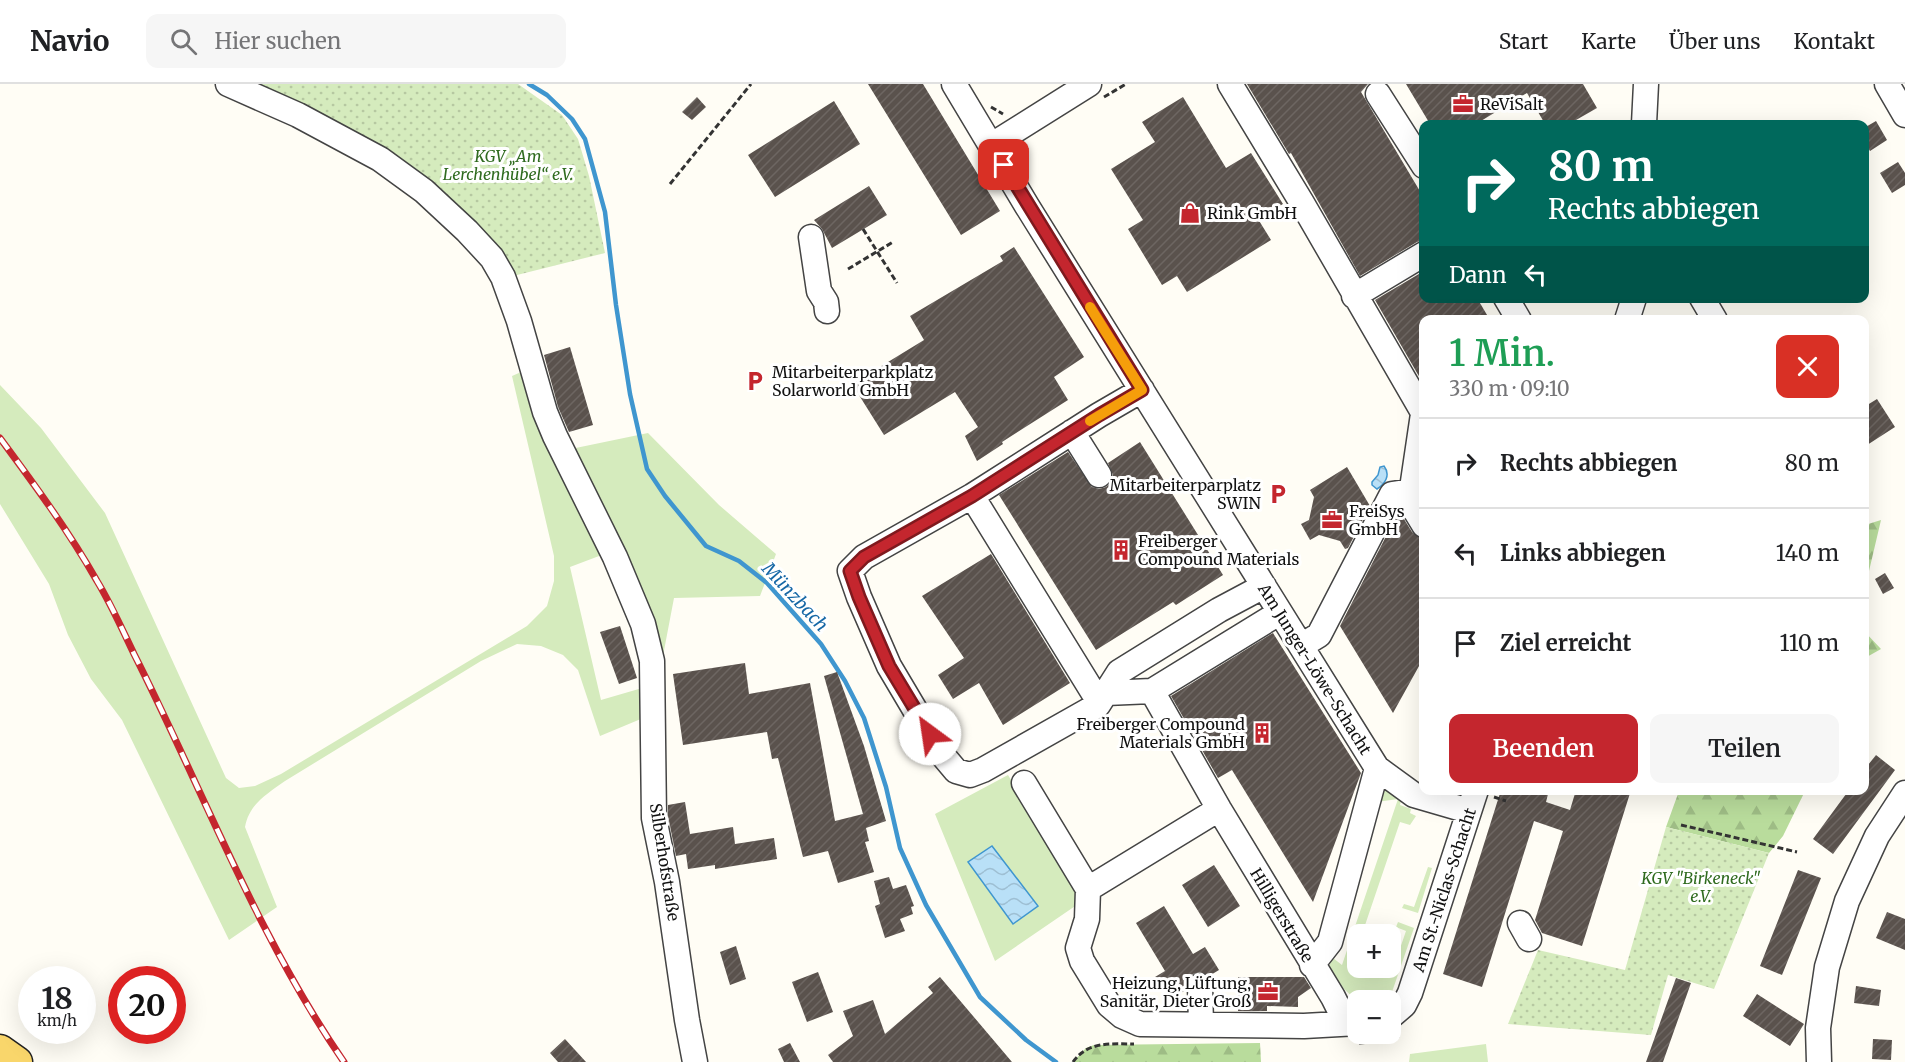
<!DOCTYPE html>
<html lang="de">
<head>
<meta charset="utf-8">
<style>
	:root { --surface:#fff; --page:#f6f6f6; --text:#202124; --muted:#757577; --line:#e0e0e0; --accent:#c4262e }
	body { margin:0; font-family:Merriweather,serif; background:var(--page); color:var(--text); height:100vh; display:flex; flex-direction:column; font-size:22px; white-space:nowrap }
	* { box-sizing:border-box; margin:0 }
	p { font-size:20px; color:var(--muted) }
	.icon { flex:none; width:33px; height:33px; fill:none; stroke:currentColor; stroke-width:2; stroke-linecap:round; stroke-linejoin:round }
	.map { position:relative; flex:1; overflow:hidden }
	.side { position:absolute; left:1419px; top:231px; width:450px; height:480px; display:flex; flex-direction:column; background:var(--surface); border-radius:12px; box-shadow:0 6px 24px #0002 }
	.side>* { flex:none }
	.guide { position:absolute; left:1419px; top:36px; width:450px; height:183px; border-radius:12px; box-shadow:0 6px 24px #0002; background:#00695c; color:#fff; overflow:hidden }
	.controls { position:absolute; left:1347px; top:840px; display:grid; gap:12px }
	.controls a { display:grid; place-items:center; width:54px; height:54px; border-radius:12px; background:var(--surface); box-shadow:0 6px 24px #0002; font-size:30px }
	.speed { position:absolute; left:18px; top:882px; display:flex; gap:12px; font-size:30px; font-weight:700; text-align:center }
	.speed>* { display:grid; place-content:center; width:78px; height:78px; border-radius:50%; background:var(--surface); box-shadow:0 6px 24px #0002; line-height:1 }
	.speed small { font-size:15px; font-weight:400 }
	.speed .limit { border:9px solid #d22; background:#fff; color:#111 }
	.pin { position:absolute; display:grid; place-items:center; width:51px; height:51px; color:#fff; margin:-26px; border-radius:12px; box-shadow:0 3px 9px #0006 }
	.me { position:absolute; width:66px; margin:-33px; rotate:329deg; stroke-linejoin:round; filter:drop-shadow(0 0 4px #0008) }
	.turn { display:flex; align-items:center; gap:21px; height:126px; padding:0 30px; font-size:27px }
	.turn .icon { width:78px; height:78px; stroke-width:2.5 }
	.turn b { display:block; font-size:42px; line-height:51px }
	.then { display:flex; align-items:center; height:57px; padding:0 30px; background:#0003; gap:12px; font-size:22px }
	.round { display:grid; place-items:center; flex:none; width:63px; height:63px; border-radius:12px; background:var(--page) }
	.summary { display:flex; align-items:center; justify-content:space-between; height:102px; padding:0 30px }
	h1 { font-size:36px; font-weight:600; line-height:45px; color:#1e9e55 }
	.action { display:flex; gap:12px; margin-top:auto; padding:12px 30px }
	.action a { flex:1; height:69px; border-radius:12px; background:var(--accent); color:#fff; font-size:24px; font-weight:600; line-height:69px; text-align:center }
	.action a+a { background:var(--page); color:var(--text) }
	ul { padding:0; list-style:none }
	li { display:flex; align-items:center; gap:18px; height:90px; padding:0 30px; border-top:2px solid var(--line) }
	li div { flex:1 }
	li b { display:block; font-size:22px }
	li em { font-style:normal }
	header { display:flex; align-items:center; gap:36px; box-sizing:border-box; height:84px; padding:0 30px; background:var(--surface); border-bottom:2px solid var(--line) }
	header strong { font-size:28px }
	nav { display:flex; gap:33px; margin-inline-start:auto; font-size:21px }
	.search { width:420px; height:54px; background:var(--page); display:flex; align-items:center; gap:15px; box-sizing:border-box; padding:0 21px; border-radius:12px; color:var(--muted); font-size:22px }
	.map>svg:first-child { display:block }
	.grass { fill:#d5ebbd }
	.forest { fill:url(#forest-firs) }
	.garden { fill:url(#garden-dots) }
	.water { fill:url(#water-waves); stroke:#3f96cf; stroke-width:1.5 }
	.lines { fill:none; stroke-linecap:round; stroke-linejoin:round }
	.stream { stroke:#3f96cf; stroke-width:4.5 }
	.building { fill:url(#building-hatch) }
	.minor-casing { stroke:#444; stroke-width:27 }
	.major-casing { stroke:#222; stroke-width:33 }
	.path { stroke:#333; stroke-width:3; stroke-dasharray:6 3; stroke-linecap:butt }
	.minor { stroke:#fff; stroke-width:24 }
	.major { stroke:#f9d66b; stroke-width:30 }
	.rail-casing { stroke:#c4262e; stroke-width:7 }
	.rail { stroke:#fff; stroke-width:4.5; stroke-dasharray:14; stroke-linecap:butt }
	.route-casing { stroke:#7f191e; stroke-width:15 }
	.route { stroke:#c4262e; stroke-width:10 }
	.slow { stroke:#f59e0b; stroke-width:10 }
	.labels { text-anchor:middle; stroke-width:6; stroke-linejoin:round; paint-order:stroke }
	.poi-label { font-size:16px; fill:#111; stroke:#fff; text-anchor:start }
	.park-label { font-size:16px; font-style:italic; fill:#2f6b1f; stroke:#fff }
	.street-label { font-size:16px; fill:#111; stroke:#fff }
	.water-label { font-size:18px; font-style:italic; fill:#1768a6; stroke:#fff }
</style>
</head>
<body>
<header>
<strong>Navio</strong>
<div class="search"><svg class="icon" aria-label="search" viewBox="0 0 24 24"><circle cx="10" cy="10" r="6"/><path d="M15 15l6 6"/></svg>Hier suchen</div>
<nav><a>Start</a><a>Karte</a><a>Über uns</a><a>Kontakt</a></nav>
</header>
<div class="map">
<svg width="1905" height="978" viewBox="0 0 1905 978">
	<defs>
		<pattern id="forest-firs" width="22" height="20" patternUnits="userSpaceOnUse" patternTransform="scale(1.5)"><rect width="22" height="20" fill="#b9dc9c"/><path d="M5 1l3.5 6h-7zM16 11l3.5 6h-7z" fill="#9ebc85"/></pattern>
		<pattern id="garden-dots" width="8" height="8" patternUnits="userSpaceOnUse" patternTransform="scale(1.5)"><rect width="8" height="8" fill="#d5ebbd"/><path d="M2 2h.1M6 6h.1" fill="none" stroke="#b6c8a1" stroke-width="1.8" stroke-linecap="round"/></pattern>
		<pattern id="water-waves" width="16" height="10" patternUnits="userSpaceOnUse" patternTransform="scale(1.5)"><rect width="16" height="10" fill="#b9e0f7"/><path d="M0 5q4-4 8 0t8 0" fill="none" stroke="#9ebfd3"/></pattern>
		<pattern id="building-hatch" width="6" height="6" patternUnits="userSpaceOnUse" patternTransform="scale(1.5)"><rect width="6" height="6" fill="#5a524d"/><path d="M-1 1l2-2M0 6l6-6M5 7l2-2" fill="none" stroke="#6d6662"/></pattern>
	</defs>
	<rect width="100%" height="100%" fill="#fffdf5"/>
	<path class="grass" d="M528 285 607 469 570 483 601 616 649 602 648 632 600 652 578 586 563 571 541 562 517 560 481 577 285 697C267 710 249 720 245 743L277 823 229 856 122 636 91 595 68 551 49 500 0 420V301L41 344 105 429 226 694 239 704 255 702 281 690 527 542 547 522 554 497V472L512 292Z
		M648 349 719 421 776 470 760 512 674 514 662 577 566 366Z
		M1008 691 1072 793 1084 816 995 877 935 730Z
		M1386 703 1402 712 1400 721 1411 725 1410 729 1416 732 1410 741 1400 738 1362 850H1358L1357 865 1355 872 1357 874 1358 884H1365C1369 892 1379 893 1383 884L1393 885 1406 847 1396 843 1398 838 1414 844 1392 908 1382 916H1356L1344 905 1329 882 1333 874 1342 881 1398 715 1377 718Z
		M1428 783 1432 784 1418 829 1402 824 1404 820 1414 823Z
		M1486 960 1488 978H1409L1410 970Z"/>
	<path class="forest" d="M1881 436 1865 504V441Z
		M1864 547 1881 565 1865 574H1864Z
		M1679 707H1805L1783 752 1769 769 1666 743Z
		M1260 959 1261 978H1073L1086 964 1094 961Z"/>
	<path class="garden" d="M239 0H518L562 31 578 55 589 92 605 169 513 192 428 103Z
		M1666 743 1769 769 1714 905 1668 891 1651 951 1508 940 1538 866 1625 886Z"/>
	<path class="water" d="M1384 382C1391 391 1385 400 1377 405L1372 401V398L1378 391 1380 383Z
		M992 762 1038 822 1013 840 968 778Z"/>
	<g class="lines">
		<path class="stream" d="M529 0 547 11 572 35 585 55 605 128 616 221 630 310 647 385 665 412 706 462 739 477 767 499 821 560 845 597 864 634 886 703 900 764 926 821 980 913 1026 956 1056 978"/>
	</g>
	<path class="building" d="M868 0H923L1000 127 961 151Z
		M1247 0H1368L1361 8 1424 114V156L1417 158 1360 192 1291 69 1289 70Z
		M1406 0H1583L1597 24 1569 40H1545L1527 9 1476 40H1430Z
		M697 13 706 23 692 36 682 28Z
		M1183 13 1226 84 1251 69 1283 120 1258 135 1271 156 1187 208 1177 192 1162 201 1128 145 1143 136 1111 85 1155 58 1142 38Z
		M834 17 860 60 775 113 748 71Z
		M1876 37 1887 56 1870 67 1864 58V44Z
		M1898 78 1905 89V101L1892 109 1880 89Z
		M869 102 887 131 832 164 822 145 814 136Z
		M1014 163 1084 273 1054 293 1068 316 1002 358 1003 360 977 377 965 352 978 343 955 308 884 351 852 300 924 256 910 232 1003 177 1000 172Z
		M1424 187V214H1477L1490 236H1424V301L1375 216Z
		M570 263 593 341 569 348 558 323 544 271Z
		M1877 315 1895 343 1864 363V323Z
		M1140 358 1223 491 1176 521 1173 518 1096 566 999 411 1068 368 1092 403 1099 405 1106 403 1111 398 1113 391 1108 379Z
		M1347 383 1370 422 1348 464 1345 465 1340 457 1319 451 1310 456 1301 440 1309 436 1314 413 1310 406Z
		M1399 427 1412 448 1421 454 1424 459V573L1393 629 1340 542Z
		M991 470 1070 599 1003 641 979 599 953 615 938 591 964 574 922 512Z
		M1885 489 1894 504 1883 510 1875 495Z
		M620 542 637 594 619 600 600 548Z
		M1273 549 1361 689 1313 818 1232 686 1218 694 1171 612Z
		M745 579 749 610 810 599 835 737 863 730 824 592 837 588 864 662 886 737 866 744 869 757 865 758 874 788 838 799 828 767 803 773 778 674 772 675 767 648 683 661 673 590Z
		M1876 671 1895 686 1833 770 1813 755 1849 706H1864V686Z
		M1501 706H1549L1546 718 1570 726 1576 706H1631L1582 862 1542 849 1535 836 1563 747 1534 737 1482 903 1443 890Z
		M685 718 690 750 733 743 735 760 774 754 777 775 715 785V781L688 785 686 770 676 772 668 732V721Z
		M1214 781 1240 822 1208 843 1182 801Z
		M1798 786 1821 794 1782 891 1760 882Z
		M889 793 893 805 906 801 914 822 911 823 913 830 900 835 905 847 885 854 875 822 880 820 874 797Z
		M1164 822 1193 870 1205 863 1219 886 1209 892 1200 888 1193 890 1187 896 1186 906 1168 916 1155 893 1165 887 1136 839Z
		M1887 828 1905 835V866L1876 854Z
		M736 862 746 895 730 901 720 868Z
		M818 888 833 928 807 938 792 898Z
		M940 893 1012 978H833L828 971 853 952 843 927 873 916 885 950 933 909 928 903Z
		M1238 893H1304L1311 904 1298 913V923L1267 922V927H1238Z
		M1676 894 1691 899 1663 978H1646Z
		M1856 902 1881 906 1879 922 1854 919Z
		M1757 910 1804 940 1790 962 1743 932Z
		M565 955 586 978H558L550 969Z
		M1873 955 1892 956 1891 976 1872 975Z
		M790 959 800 978H784L778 965Z"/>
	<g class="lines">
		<g class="minor-casing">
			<path id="minor" d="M228 0 298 31 380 75 424 107 467 147 492 174 503 193 519 237 545 328 555 352 615 473 643 540 652 577 654 734 667 798 687 936 695 978
				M954 0 1027 122 1377 684 1414 711 1469 727
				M1230 0 1302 119 1424 330
				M1887 0 1905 31
				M1378 10 1424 82
				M1644 40 1646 0
				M992 61 1089 0
				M811 153 819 207 826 218 827 227
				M1354 212 1424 170
				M1506 214 1519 236
				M1702 214 1715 236
				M1627 236 1634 214
				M1142 306 1099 331 972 412 864 473 850 487 859 513 889 582 940 668 956 687 970 691 983 686 1098 621 1119 588 1219 526 1264 502
				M1423 330 1410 418 1424 441
				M1072 348 1099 391
				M972 412 1099 618
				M1279 529 1152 607 1219 725 1333 913 1340 927 1342 939
				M1301 562 1319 551 1392 410 1412 407
				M1106 609 1152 607
				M1024 699 1088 805 1087 835 1078 864 1082 877 1109 921 1122 932 1140 940 1304 942 1358 939
				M1088 805 1219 725
				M1520 839 1529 855
				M1312 881 1330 858 1377 684
				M1200 902 1201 940
				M1390 933 1404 921 1410 909 1476 706
				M1819 978 1818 944 1827 883 1847 817 1877 752 1905 709"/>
		</g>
		<g class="major-casing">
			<path id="major" d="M0 966 17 978"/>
		</g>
		<path class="path" d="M1104 13 1126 0
			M991 23 1003 30
			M1025 78 1024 71 1028 62
			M670 100 751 0
			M863 145 897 199
			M848 185 893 158
			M1494 713 1506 717
			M1681 741 1797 768
			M1359 959 1388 957 1399 952
			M1073 978C1088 957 1110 960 1134 960"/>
		<use href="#minor" class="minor"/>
		<use href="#major" class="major"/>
		<g class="rail-casing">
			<path id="rail" d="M0 354C34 400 68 446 97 497 111 520 122 545 134 570 203 706 257 852 344 978"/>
		</g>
		<use href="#rail" class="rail"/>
	</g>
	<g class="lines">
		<g class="route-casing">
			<path id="route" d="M930 650 889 582 859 513 850 487 864 473 972 412 1099 331 1142 306 1004 81"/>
		</g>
		<use href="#route" class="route"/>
		<path class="slow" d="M1090 337 1142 306 1090 223"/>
	</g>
	<defs>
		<g id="office-bare" transform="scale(1.62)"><path d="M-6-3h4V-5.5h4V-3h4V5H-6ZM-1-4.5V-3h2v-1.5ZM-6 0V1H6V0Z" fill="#c4262e" stroke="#fff" stroke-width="2.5" paint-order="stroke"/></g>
		<g id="shop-bare" transform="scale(1.62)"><path d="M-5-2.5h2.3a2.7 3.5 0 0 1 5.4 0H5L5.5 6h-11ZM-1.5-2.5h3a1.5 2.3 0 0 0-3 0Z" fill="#c4262e" stroke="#fff" stroke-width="2.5" paint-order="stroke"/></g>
		<g id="parking-bare" transform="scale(1.62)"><path d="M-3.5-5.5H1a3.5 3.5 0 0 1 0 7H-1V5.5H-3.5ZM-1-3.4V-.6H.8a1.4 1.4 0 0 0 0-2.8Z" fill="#c4262e" stroke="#fff" stroke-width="2.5" paint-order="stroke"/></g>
		<g id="building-bare" transform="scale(1.62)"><path d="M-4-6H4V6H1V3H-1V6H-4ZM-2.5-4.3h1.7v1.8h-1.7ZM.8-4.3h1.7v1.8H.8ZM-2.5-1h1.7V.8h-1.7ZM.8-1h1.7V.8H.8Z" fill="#c4262e" stroke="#fff" stroke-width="2.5" paint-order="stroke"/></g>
	</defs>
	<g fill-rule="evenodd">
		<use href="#office-bare" x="1463" y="20"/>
		<use href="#shop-bare" x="1190" y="129"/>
		<use href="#parking-bare" x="755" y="297"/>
		<use href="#parking-bare" x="1278" y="410"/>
		<use href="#office-bare" x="1332" y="436"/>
		<use href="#building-bare" x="1121" y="466"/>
		<use href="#building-bare" x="1262" y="649"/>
		<use href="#office-bare" x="1268" y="908"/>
	</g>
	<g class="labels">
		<g class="poi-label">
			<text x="1480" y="26">ReViSalt</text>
			<text x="1207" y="135">Rink GmbH</text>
			<text x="772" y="294">Mitarbeiterparkplatz<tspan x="772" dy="18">Solarworld GmbH</tspan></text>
			<text x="1261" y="407" text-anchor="end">Mitarbeiterparplatz<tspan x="1261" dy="18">SWIN</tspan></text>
			<text x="1349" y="433">FreiSys<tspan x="1349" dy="18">GmbH</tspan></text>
			<text x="1138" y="463">Freiberger<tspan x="1138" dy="18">Compound Materials</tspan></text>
			<text x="1245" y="646" text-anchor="end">Freiberger Compound<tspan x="1245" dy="18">Materials GmbH</tspan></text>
			<text x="1251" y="905" text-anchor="end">Heizung, Lüftung,<tspan x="1251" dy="18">Sanitär, Dieter Groß</tspan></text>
		</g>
		<g class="park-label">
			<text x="508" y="78">KGV „Am<tspan x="508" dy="18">Lerchenhübel“ e.V.</tspan></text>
			<text x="1701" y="800">KGV "Birkeneck"<tspan x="1701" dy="18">e.V.</tspan></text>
		</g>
		<g class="street-label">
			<text transform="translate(1315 585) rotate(58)" y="6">Am Junger-Löwe-Schacht</text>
			<text transform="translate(665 778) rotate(81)" y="6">Silberhofstraße</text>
			<text transform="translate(1444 806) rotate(-72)" y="6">Am St.-Niclas-Schacht</text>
			<text transform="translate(1282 831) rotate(59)" y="6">Hilligerstraße</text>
		</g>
		<g class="water-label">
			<text transform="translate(795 513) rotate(47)" y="6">Münzbach</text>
		</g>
	</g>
</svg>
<div class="controls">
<a>+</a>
<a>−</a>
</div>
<div class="speed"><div>18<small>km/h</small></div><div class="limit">20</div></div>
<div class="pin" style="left:1004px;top:81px;background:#d93025"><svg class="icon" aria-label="arrive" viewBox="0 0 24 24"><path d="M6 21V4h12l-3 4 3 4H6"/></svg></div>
<svg class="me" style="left:930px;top:650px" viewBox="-20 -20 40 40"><circle r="19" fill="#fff"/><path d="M0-13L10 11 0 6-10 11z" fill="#c4262e"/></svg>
<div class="guide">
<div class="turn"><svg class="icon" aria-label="right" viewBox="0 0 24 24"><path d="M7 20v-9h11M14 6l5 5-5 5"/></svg><div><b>80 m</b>Rechts abbiegen</div></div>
<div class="then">Dann<svg class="icon" aria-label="left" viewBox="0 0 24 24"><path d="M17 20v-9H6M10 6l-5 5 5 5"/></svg></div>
</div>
<section class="side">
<div class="summary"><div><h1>1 Min.</h1><p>330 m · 09:10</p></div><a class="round" style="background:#d93025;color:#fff"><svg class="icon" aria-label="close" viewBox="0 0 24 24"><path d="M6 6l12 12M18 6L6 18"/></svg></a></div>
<ul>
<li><svg class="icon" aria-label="right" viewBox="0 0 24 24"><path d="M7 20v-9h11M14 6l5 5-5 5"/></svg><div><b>Rechts abbiegen</b></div><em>80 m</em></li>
<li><svg class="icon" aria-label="left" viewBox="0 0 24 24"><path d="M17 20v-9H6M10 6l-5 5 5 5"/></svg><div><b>Links abbiegen</b></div><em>140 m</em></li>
<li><svg class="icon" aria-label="arrive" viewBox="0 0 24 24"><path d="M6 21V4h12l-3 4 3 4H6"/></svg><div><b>Ziel erreicht</b></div><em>110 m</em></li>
</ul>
<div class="action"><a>Beenden</a><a>Teilen</a></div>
</section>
</div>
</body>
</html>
